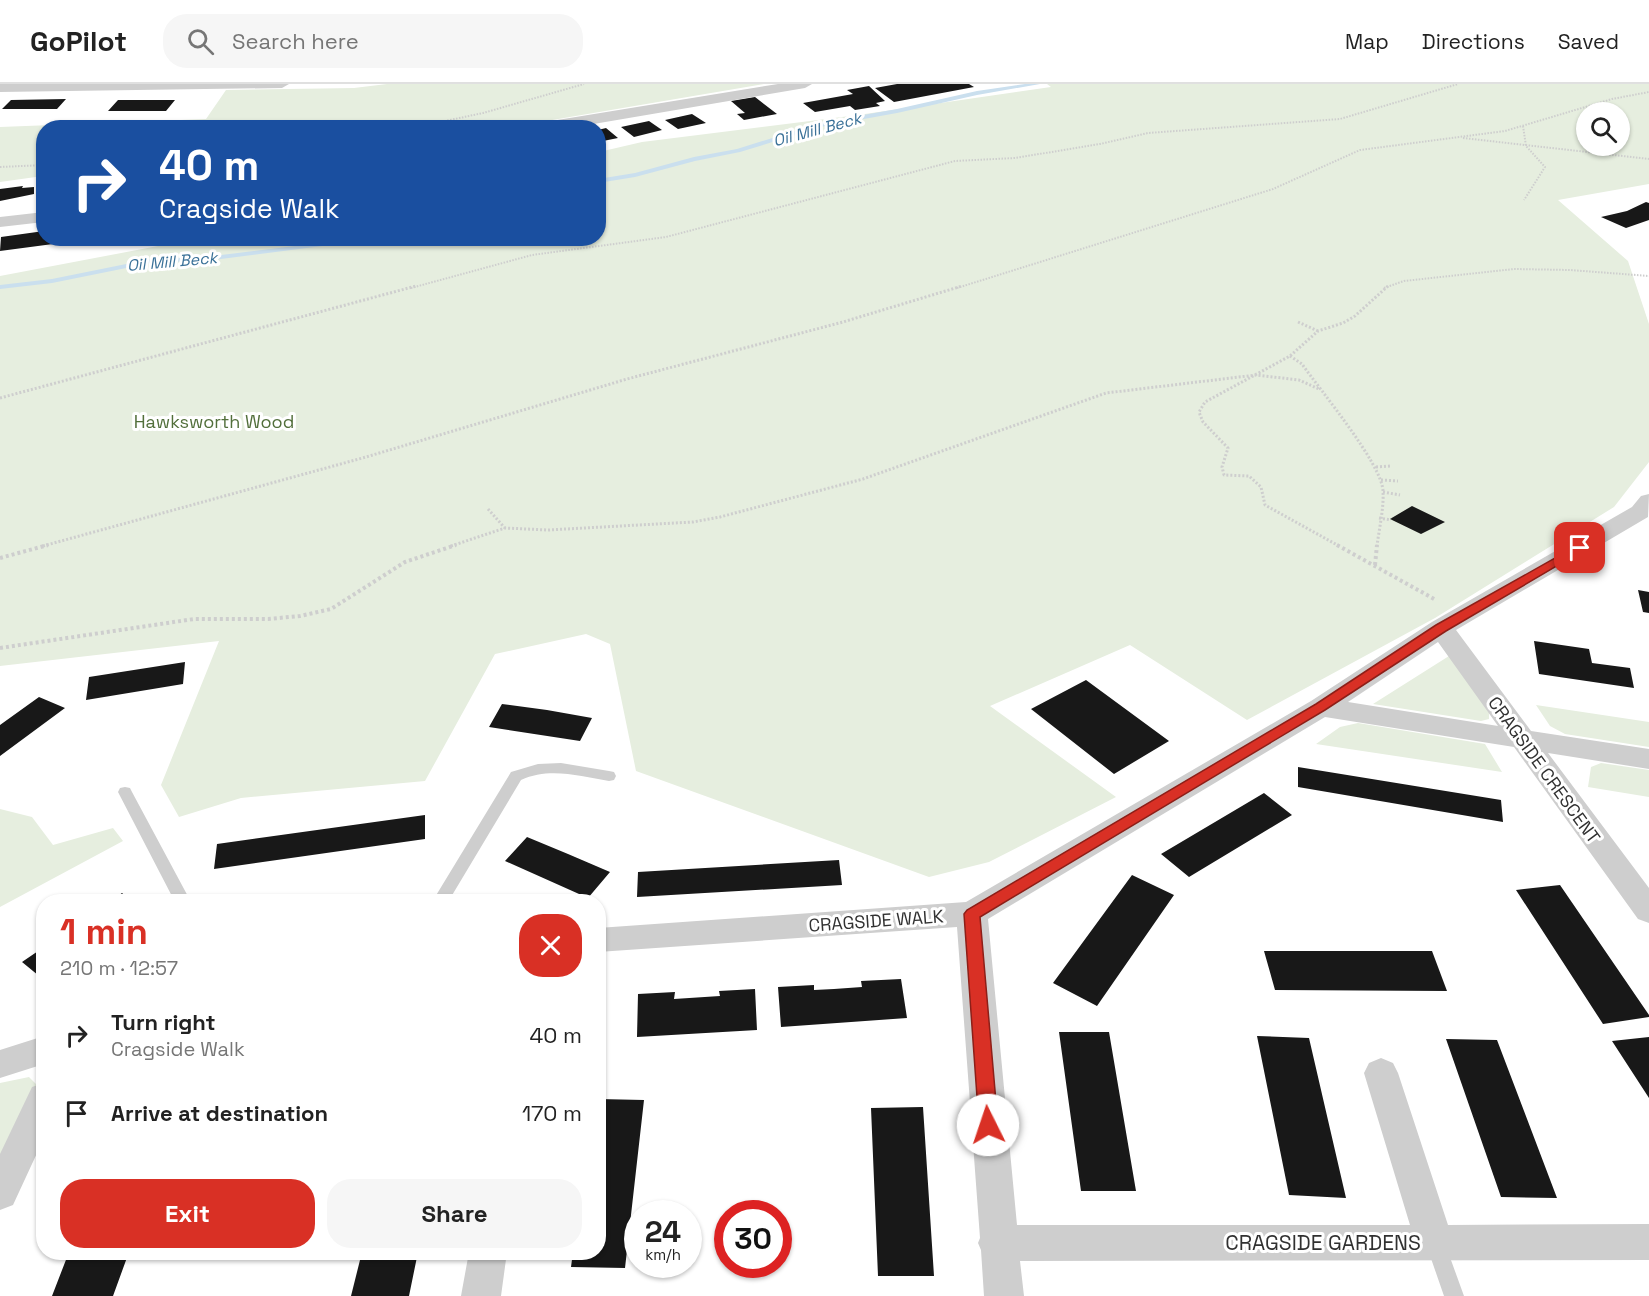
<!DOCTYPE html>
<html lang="en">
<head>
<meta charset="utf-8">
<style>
	:root { --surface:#fff; --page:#f6f6f6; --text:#222; --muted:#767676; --line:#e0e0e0; --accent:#d93025 }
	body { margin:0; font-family:"Space Grotesk",sans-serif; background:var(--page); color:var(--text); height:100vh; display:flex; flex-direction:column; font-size:22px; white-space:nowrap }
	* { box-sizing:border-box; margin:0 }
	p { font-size:20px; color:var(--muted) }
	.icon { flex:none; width:33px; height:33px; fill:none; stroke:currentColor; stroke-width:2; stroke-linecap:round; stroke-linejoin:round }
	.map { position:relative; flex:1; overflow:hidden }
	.sheet { position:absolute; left:36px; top:810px; width:570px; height:366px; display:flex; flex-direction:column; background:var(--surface); border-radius:24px; box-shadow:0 2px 4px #0004 }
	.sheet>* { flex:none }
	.hud { position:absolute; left:36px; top:36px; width:570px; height:126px; border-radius:24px; box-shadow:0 2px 4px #0004; background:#1a4fa0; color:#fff; overflow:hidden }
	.controls { position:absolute; left:1576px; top:18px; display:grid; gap:12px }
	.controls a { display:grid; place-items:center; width:54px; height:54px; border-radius:50%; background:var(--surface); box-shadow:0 2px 4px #0004; font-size:30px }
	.speed { position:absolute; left:624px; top:1116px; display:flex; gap:12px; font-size:30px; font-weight:700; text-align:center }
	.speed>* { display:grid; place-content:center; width:78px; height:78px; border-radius:50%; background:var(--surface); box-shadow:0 2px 4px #0004; line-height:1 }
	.speed small { font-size:15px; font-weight:400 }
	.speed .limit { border:9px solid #d22; background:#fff; color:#111 }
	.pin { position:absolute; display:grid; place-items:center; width:51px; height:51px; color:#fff; margin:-26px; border-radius:12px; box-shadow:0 3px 9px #0006 }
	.me { position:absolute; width:66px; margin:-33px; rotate:356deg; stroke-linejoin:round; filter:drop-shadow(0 0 4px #0008) }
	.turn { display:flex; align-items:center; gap:21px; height:126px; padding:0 24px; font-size:27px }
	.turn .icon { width:78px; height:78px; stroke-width:2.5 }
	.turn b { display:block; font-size:42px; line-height:51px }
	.round { display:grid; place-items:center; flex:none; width:63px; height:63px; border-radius:24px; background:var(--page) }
	.overview { display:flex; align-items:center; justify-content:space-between; height:102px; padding:0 24px }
	h1 { font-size:36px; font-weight:700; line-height:45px; color:var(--accent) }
	.cta { display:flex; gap:12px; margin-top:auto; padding:12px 24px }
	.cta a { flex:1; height:69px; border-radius:24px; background:var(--accent); color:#fff; font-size:24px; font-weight:700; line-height:69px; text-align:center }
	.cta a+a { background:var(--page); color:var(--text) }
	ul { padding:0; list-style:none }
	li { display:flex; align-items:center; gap:18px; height:78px; padding:0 24px }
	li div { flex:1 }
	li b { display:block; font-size:22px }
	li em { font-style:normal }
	header { display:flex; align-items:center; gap:36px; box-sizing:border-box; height:84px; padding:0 30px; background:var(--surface); border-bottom:2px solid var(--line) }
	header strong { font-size:28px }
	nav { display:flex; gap:33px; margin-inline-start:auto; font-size:21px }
	.search { width:420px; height:54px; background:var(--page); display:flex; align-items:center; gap:15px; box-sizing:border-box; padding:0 21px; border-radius:24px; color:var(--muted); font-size:22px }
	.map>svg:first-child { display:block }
	.green { fill:#e6eedf; fill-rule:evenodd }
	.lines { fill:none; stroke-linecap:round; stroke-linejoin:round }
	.stream { fill:#cadfee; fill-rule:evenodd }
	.building { fill:#181818 }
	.path-far2 { stroke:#cecece; stroke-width:2; stroke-dasharray:1.5 1.5; stroke-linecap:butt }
	.path-far1 { stroke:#cecece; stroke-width:3; stroke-dasharray:2 2; stroke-linecap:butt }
	.path { stroke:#cecece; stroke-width:4; stroke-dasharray:3 3; stroke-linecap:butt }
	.lane { fill:#cecece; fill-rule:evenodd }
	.street { fill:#cecece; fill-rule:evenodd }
	.route { fill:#d93025; stroke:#8d1f18; stroke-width:1.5 }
	.labels { text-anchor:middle; stroke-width:6; stroke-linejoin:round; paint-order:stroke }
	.far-water-label { font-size:16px; font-style:italic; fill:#3a7198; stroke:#fff }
	.park-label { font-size:18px; fill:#526f3b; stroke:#fff }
	.street-label { font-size:18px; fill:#313131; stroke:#fff }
	.near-street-label { font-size:21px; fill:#313131; stroke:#fff }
</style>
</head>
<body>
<header>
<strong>GoPilot</strong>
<div class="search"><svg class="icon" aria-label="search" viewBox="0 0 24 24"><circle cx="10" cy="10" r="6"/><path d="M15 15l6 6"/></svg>Search here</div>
<nav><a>Map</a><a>Directions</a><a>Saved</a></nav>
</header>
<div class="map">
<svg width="1649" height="1212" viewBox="0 0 1649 1212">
	<rect width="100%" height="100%" fill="#fff"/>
	<path class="green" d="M387 0H764L511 43 44 44 43 92 0 98V43L206 35 226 6 354 4Z
		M1047 0H1649V100L1558 116 1628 177 1649 240V378L1614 423 1435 534 1247 636 1130 561 990 622 1116 713 989 778 929 793 636 687 610 560 586 550 495 570 425 697 241 714 179 733 161 701 219 557 0 582V192L195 155 598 154 599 68 642 58 858 31 1051 3ZM1587 28H1620V62H1587Z
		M1449 572 1489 628V635L1481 637 1373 620Z
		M1536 621 1649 638V663L1565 650 1550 642Z
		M1358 639 1485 660 1502 688 1316 660 1340 643Z
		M1601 679 1649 686V713L1588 703 1591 683Z
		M0 725 32 733 53 761 113 744 123 757 0 823Z
		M29 993 38 1002 0 1083V999Z"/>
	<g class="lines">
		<path class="stream" d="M1025 0H1040L977 11 897 29 825 42 740 68 695 77 635 93 598 99V95L635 89 694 73 737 65 824 38 897 25 977 7Z
			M360 154H385L213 176 151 179 52 199 0 205V201L52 195 151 175 213 172Z"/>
	</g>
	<path class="building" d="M897 0H969L974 3 894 18 875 4Z
		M869 2 885 17 876 19 880 22 855 26 850 22 815 28 803 19 853 10 847 6Z
		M755 13 777 30 744 36 737 30 745 29 731 17Z
		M66 15 57 25H2L11 16Z
		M118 16H175L166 27H108Z
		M692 30 706 39 678 45 665 36Z
		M649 37 662 46 634 53 621 43Z
		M606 44 618 54 598 58V46Z
		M23 102 22 104 34 103V110L0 117V105Z
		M1646 118 1649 119V136L1626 144 1601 133 1627 127Z
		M44 147V154H54L53 160 0 167 1 153Z
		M63 154H96V156L64 162Z
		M1412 422 1445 438 1421 450 1390 435Z
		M1638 506 1649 508V529L1643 528Z
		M1534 557 1589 565 1592 579 1630 584 1634 604 1539 590Z
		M185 578 183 600 86 616 89 593Z
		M1086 596 1169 657 1114 690 1031 625Z
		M39 613 65 624 0 672V641Z
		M502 620 547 626 592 634 580 657 489 643Z
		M1298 683 1501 716 1503 738 1298 703Z
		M1264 709 1292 731 1189 793 1161 770Z
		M425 731V755L214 785 217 760Z
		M527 753 568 770 610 788 588 814 505 777Z
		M839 776 842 801 637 813 638 788Z
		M1132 791 1174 811 1097 922 1053 899Z
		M1560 801 1649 931V933L1603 940 1516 806Z
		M122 809 132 818H110Z
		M44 863V896L22 878Z
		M1264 867H1432L1447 907 1275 906Z
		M901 895 907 934 781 943 778 903 814 901V906L834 905 862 903 861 897Z
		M755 905 757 946 637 953 638 910 675 908 674 915 720 912 719 907Z
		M1059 948H1109L1136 1107H1081Z
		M1257 952 1309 954 1346 1114 1289 1111Z
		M1649 953V1014L1612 957Z
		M1446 955 1497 956 1557 1114 1501 1113Z
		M598 1015 644 1016 625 1184 571 1183 573 1168H598Z
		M923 1023 934 1192H878L871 1024Z
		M69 1168H129L113 1212H52Z
		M362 1168H418L409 1212H351Z"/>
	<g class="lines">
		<path class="path-far2" d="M1523 42 1526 62 1545 83 1524 116
			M412 44 483 29 584 0
			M1463 54 1649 75
			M0 83 44 81
			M411 204 532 171 666 153 955 77 1015 74 1100 60 1148 49 1340 35 1458 0
			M957 204 1273 105 1360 66 1505 47 1612 15 1649 8
			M1384 204 1404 197 1514 185 1570 186 1649 192"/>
		<path class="path-far1" d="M1298 238 1318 247
			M1290 272 1302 280C1320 306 1382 380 1383 407 1384 425 1379 445 1377 462
			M0 314 416 202
			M1376 383 1391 382
			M1381 396 1398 397
			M1383 408 1400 411
			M488 425 505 444
			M1379 434 1391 436
			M43 462 366 373 627 295 843 238 962 202
			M451 462 505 444 548 446 693 438 720 433 863 395 1106 309 1256 291 1299 296 1319 305
			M1339 462 1265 421 1261 403 1249 392 1224 391 1222 383 1228 364 1203 338 1199 328 1205 318 1290 272 1318 247 1343 239 1355 232 1388 202"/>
		<path class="path" d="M1337 461 1436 516
			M0 474 48 461
			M1375 481 1377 461
			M0 564 194 535H268L300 532 331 525 405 478 456 461"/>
		<path class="lane" d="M561 679 609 687 614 688 616 692 614 696 609 697C580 692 549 683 521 696L448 818H432L511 688 538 680Z
			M125 703 130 704 132 708 191 818H175L118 708 120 704Z
			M1436 1151 1443 1154 1464 1212H1444L1426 1160 1429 1154Z"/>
		<path class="street" d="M0 0H289L282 4 0 8Z
			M778 0H812L805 4 570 44H531L539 39Z
			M44 128V138L0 143V133Z
			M1649 410 1648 433 1456 546 1531 647 1649 665V685L1548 669 1649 804V839L1638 835 1514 663 1325 633 988 835 1017 1141H1410L1364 989 1369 979 1381 974 1393 979 1398 989 1448 1141 1649 1140V1176L1020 1177 1024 1212H984L981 1166 978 1159 980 1154 957 843 598 868V844L966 818 1311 617 1432 538 1632 423 1641 412ZM1438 558 1498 642 1348 618Z
			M44 952V980L0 994V966Z
			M44 999V1054L13 1121 0 1126V1070L32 1003Z
			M469 1168H507L501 1212H461Z"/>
	</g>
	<path class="route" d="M1580 460 1586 464 1584 466 1446 547 1325 626 980 833 998 1041 995 1047 988 1049 982 1047 979 1041 964 830 967 826 1316 620 1436 541Z"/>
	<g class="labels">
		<g class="far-water-label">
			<text transform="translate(817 45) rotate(-15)" y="6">Oil Mill Beck</text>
			<text transform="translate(172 177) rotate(-5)" y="6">Oil Mill Beck</text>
		</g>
		<g class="park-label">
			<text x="214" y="344">Hawksworth Wood</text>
		</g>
		<g class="street-label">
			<text transform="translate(1544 686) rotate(54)" y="6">CRAGSIDE CRESCENT</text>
			<text transform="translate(876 837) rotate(-4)" y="6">CRAGSIDE WALK</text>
		</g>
		<g class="near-street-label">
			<text x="1323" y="1166">CRAGSIDE GARDENS</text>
		</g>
	</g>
</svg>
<div class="controls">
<a><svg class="icon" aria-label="search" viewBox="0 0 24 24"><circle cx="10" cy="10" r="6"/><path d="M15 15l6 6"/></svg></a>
</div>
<div class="speed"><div>24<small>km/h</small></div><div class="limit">30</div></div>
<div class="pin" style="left:1580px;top:464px;background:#d93025"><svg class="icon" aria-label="arrive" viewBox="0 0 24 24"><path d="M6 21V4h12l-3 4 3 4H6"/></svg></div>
<svg class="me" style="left:988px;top:1041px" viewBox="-20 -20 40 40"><circle r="19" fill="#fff"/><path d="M0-13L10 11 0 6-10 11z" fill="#d93025"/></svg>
<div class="hud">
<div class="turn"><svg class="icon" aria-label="right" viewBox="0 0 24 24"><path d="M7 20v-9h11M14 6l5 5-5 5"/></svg><div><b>40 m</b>Cragside Walk</div></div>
</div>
<section class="sheet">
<div class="overview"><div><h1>1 min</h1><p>210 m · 12:57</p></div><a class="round" style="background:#d93025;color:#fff"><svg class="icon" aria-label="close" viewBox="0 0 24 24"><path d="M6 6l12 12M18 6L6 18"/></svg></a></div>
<ul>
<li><svg class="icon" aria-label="right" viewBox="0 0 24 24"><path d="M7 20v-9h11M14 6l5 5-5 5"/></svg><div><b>Turn right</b><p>Cragside Walk</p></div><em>40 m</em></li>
<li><svg class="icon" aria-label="arrive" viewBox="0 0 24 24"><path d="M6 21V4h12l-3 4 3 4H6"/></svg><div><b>Arrive at destination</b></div><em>170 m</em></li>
</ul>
<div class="cta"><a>Exit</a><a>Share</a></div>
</section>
</div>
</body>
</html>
